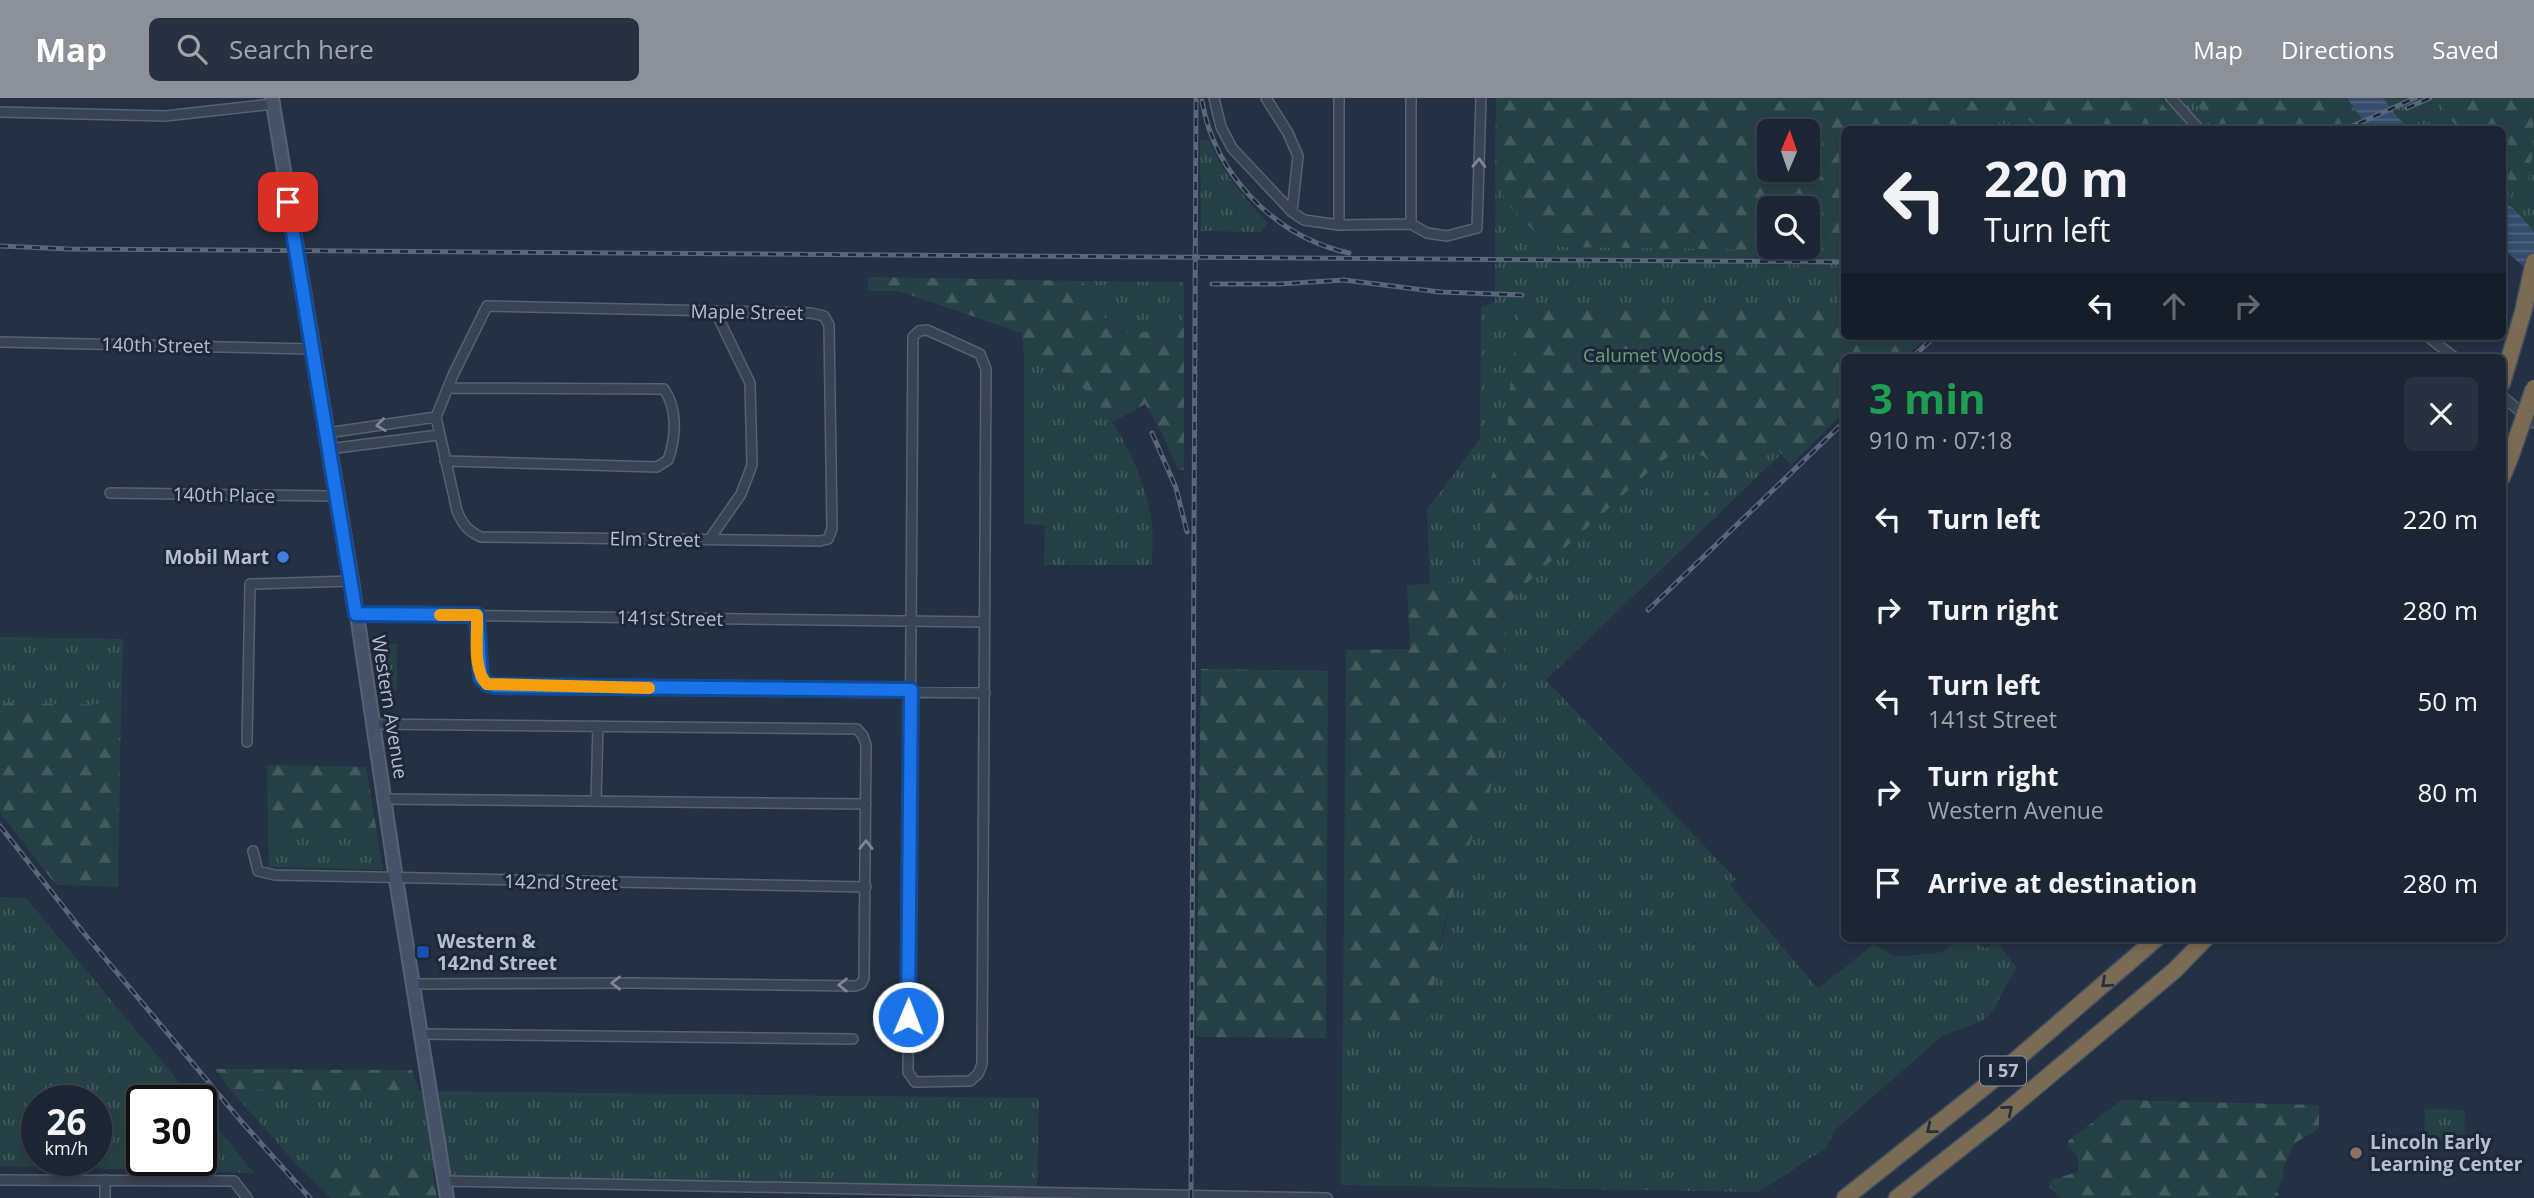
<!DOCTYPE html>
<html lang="en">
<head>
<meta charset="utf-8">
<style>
	:root { --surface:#1b2533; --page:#28313f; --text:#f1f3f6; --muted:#a0a5ac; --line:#39424e; --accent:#8c9099 }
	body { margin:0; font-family:"Open Sans",sans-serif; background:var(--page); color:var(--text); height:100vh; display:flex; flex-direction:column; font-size:26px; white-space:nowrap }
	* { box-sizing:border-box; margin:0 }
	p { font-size:23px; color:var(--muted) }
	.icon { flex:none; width:38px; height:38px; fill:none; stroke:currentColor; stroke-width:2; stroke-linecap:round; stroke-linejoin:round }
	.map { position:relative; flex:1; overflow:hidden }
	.details { position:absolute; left:1841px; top:256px; width:665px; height:588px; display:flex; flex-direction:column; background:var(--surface); border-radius:10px; box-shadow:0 4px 10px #0003,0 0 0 2px var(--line) }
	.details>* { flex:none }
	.hud { position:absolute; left:1841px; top:28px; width:665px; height:214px; border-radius:10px; box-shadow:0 4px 10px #0003,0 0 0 2px var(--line); background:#1b2533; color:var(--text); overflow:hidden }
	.needle { width:46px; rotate:2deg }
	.controls { position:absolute; left:1757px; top:21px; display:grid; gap:14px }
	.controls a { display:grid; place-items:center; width:63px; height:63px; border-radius:10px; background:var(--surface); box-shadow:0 4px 10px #0003,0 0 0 2px var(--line); font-size:35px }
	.speed { position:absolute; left:21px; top:987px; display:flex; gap:14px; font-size:35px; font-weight:700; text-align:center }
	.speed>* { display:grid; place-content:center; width:91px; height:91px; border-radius:50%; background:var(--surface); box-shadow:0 4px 10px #0003,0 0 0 2px var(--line); line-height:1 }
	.speed small { font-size:18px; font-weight:400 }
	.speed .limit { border:4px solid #111; border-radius:10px; background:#fff; color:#111 }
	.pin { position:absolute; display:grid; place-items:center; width:60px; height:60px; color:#fff; margin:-30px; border-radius:14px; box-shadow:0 4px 10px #0006 }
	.me { position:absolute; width:77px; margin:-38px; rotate:1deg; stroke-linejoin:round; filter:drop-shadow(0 0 5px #0008) }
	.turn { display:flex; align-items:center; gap:24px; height:147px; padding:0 28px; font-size:32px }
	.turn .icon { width:91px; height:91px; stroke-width:2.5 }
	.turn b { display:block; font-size:49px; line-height:60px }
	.lanes { display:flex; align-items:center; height:66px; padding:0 28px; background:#0003; justify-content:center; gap:35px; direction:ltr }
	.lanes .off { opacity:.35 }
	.round { display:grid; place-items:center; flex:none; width:74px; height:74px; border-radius:10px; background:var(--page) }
	.head { display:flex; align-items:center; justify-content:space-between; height:119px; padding:0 28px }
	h1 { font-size:42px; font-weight:700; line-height:52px; color:#1e9e55 }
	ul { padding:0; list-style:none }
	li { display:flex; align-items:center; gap:21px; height:91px; padding:0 28px }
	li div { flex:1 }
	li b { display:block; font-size:26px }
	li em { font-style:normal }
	header { display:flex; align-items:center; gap:42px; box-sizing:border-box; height:98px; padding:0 35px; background:var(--accent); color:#fff }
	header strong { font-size:33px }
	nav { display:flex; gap:38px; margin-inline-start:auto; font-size:24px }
	.search { width:490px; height:63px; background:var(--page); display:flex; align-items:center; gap:18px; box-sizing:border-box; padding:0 24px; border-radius:10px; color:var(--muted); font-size:26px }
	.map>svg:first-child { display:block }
	.grass { fill:url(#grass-tufts); fill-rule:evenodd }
	.forest { fill:url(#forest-firs); fill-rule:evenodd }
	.water { fill:url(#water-rules) }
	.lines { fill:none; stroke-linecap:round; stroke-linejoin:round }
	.street-casing { stroke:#566171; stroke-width:12 }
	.secondary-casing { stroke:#566171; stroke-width:16 }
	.highway-casing { stroke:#434e5e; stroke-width:19 }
	.street { stroke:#384353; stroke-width:9 }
	.secondary { stroke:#465267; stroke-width:12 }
	.highway { stroke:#7a6c54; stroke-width:16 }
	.rail-casing { stroke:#5a677b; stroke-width:5 }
	.rail { stroke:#1d2839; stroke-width:2.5; stroke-dasharray:8; stroke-linecap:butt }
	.highway-bridge-casing { stroke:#434e5e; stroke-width:19; stroke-linecap:butt }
	.highway-bridge { stroke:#7a6c54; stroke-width:16 }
	.oneway { stroke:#7d8796 }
	.oneway2 { stroke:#262f3c }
	.route-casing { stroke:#114b97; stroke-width:18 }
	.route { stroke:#1a73e8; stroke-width:12 }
	.slow { stroke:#f59e0b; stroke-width:12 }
	.shop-dot { fill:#3f7fe0; stroke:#1d2839; stroke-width:2.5 }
	.transit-dot { fill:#1a4fb4; stroke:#1d2839; stroke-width:2.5 }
	.education-dot { fill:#8d6e63; stroke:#1d2839; stroke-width:2.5 }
	.labels { text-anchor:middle; stroke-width:6; stroke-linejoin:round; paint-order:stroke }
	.shield { fill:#1d2839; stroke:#8792a1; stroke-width:2 }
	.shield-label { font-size:18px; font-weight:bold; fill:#b5bfcd }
	.street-label { font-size:19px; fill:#b5bfcd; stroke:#1d2839 }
	.park-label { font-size:19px; fill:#6aa077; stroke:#1d2839 }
	.poi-label { font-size:19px; font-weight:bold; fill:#b5bfcd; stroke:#1d2839; text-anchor:start }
</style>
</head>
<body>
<header>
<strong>Map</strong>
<div class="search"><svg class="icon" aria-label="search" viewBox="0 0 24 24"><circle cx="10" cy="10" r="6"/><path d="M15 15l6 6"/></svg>Search here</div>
<nav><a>Map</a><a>Directions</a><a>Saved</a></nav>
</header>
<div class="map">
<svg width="2534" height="1100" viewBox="0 0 2534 1100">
	<defs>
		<pattern id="grass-tufts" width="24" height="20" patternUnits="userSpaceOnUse" patternTransform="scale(1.75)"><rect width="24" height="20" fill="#264145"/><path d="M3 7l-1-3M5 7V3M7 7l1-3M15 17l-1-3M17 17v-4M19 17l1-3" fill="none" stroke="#435b5f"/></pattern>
		<pattern id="forest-firs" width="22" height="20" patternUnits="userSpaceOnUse" patternTransform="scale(1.75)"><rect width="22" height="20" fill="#264145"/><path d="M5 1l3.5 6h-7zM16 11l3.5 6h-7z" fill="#435b5f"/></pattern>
		<pattern id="water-rules" width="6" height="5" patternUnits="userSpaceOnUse" patternTransform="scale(1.75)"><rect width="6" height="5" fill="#364c6d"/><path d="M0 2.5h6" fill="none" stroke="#516481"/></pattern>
	</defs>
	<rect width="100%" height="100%" fill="#243144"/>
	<path class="grass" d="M1496 0H2534V133L2513 110 2503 103 2502 32 2411 31 2397 20 2370 32H1844V238H1930L1904 259H1844V306L1781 356 1546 582 1736 781 1730 787 1818 891 1874 846 1896 859 1943 854 1960 840H1973L1985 851 1997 844 2016 869 1994 911 1982 923 1942 938 1836 1031 1826 1050 1759 1094 1341 1087 1343 928 1427 929C1435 876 1444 825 1459 774 1470 737 1488 704 1497 666L1480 420V483L1430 486 1427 412 1480 341 1481 209 1495 204ZM1769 33H1808V72H1769ZM1769 110H1808V149H1769Z
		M1200 42H1209C1222 75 1244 99 1268 125L1261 134 1201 133Z
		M1082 183 1184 184V226L1129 237 1102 218Z
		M1024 257C1032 260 1042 261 1049 265 1103 294 1137 355 1150 413 1154 430 1152 450 1152 467H1044L1045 427 1024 426Z
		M0 539 123 541 121 607 0 605Z
		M377 546H397V592H384Z
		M268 733 377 735 383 772 269 769Z
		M0 799 26 800 195 1003H142V1062H201V1010L254 1075 0 1068ZM37 1003H96V1062H37Z
		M230 991 1039 1000 1037 1095 444 1083 432 1070 295 1065Z
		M2425 1011 2465 1012 2464 1042 2424 1041Z"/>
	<path class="forest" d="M1496 0H2156L2185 31H2039L2021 15 1989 19 1965 31 1844 32V153L1560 149 1534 133 1509 108 1495 83ZM1769 33H1808V72H1769ZM1769 110H1808V149H1769Z
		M2191 0H2347L2361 20 2328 31H2217Z
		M2449 0H2534L2533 52 2527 93 2509 91 2503 87 2502 32 2458 31 2438 3Z
		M868 179 1082 183 1102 218 1129 237 1184 226V372H1178L1162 335 1145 306 1113 324C1085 289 1067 270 1024 257L1022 235 899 193H868Z
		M1520 205 1844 209V238H1924L1900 259H1844V314L1791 367 1773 346 1710 406 1701 407V400L1720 374C1712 361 1694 350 1677 354 1670 356 1663 363 1657 366L1517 494 1507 512 1497 666 1489 696 1460 771 1443 831 1427 929 1343 928 1346 552 1410 551 1407 487 1480 483V420L1487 389 1508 340V308Z
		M1201 571 1328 573 1326 940 1196 939Z
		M0 605 121 607 118 789 56 787 0 714Z
		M267 667 366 669 377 735 268 733Z
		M215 971 412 972 419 993 230 991Z
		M2122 1002 2319 1007V1029C2312 1039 2298 1039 2292 1049 2288 1056 2289 1063 2283 1069V1081L2276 1092 2279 1097 2276 1100H2061L2049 1089 2052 1082 2077 1074C2081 1062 2078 1056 2068 1049V1043Z
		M295 1065 432 1070 437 1100H331Z"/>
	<path class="water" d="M2347 0H2383L2398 20 2411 31H2369Z
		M2502 103 2513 110 2534 133V177L2503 151Z"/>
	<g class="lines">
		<g class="street-casing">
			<path id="street" d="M1214 0 1221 29 1232 50 1292 114 1304 122 1339 127 1411 126 1427 135 1447 138 1477 130 1481 0
				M1266 0 1288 35 1298 58 1292 114
				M1411 0V126
				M2171 0 2200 32
				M0 14 165 18 273 6
				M1339 127V0
				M487 208 811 215 824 218 829 227 832 431 828 441 820 443 481 439C468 433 463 427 457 413L436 319 453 277Z
				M927 232 980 256 986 271 982 966 978 976 970 983 915 984 908 974 913 239 919 233Z
				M2427 238 2454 259
				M0 244 313 251
				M2502 298 2534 325
				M327 335 436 319
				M329 351 438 337
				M445 363 657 369 668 362C676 339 678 312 664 291L448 290
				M110 395 337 398
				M709 442 741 396 752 367 750 285 715 213
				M356 516 983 524
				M477 517 481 580 487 586 495 588 985 595
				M373 626 857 631 863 638 866 647 864 880 861 886 855 888 633 885 413 886
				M247 644 250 486 352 483
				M384 701 866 706
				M596 702 598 628
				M253 753 258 773 275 777 866 789
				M421 936 853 941
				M0 1082 234 1083 247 1100
				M444 1083 1327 1100
				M105 1100V1082"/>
		</g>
		<g class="secondary-casing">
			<path id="secondary" d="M272 0 352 483 396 781 447 1100"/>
		</g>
		<g class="highway-casing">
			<path id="highway" d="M2502 285 2523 214 2534 164
				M2502 379 2511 357
				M1845 1100 1988 986 2157 840
				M1897 1100 1995 1023 2175 872 2206 840"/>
		</g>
		<use href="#street" class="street"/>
		<use href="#secondary" class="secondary"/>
		<use href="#highway" class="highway"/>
		<g class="rail-casing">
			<path id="rail" d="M1202 3C1215 78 1276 139 1349 155
				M2407 10 2430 0
				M2344 32 2415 0
				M0 148 69 151 1844 164
				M1212 186H1279L1344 182 1440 194 1522 197
				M1913 259 1935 238
				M1152 335 1176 390 1187 434
				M1648 512 1844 324
				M0 728 83 834 241 1023 310 1100
				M1191 1100 1196 0"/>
		</g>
		<use href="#rail" class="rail"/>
		<g class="highway-bridge-casing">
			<path id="highway-bridge" d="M2511 357 2534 290"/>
		</g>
		<use href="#highway-bridge" class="highway-bridge"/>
	</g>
	<defs><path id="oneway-chevron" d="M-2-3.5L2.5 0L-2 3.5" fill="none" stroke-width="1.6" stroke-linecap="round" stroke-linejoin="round" transform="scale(1.75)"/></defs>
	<g class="oneway">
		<use href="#oneway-chevron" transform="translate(1479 65) rotate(-88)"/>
		<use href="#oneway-chevron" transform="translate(381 327) rotate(172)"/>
		<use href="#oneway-chevron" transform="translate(866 747) rotate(-90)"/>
		<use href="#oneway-chevron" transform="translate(616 885) rotate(180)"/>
		<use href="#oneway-chevron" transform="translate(843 887) rotate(-180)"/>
	</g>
	<g class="oneway2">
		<use href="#oneway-chevron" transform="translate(2106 885) rotate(138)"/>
		<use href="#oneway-chevron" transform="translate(2008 1012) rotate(-40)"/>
		<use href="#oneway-chevron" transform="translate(1931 1031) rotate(141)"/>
	</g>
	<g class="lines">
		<g class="route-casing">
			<path id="route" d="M288 104 356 516 477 517 481 580 487 586 495 588 911 592 908 919"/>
		</g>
		<use href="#route" class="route"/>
		<path class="slow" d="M440 517H477C478 537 472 572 487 586L649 590"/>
	</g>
	<circle class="shop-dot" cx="283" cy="459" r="7"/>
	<rect class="transit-dot" x="416" y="847" width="14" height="14" rx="3.5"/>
	<circle class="education-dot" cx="2356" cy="1055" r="7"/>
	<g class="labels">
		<rect class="shield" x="1980" y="958.5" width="46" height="29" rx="5"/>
		<g class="shield-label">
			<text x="2003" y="979">I 57</text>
		</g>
		<g class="street-label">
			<text transform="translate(747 214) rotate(1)" y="7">Maple Street</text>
			<text transform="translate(156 247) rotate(1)" y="7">140th Street</text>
			<text transform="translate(224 397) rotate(1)" y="7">140th Place</text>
			<text transform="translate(655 441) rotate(1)" y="7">Elm Street</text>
			<text transform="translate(670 520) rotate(1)" y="7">141st Street</text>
			<text transform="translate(390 609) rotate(81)" y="7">Western Avenue</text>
			<text transform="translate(561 784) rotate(1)" y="7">142nd Street</text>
		</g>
		<g class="park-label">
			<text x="1653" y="264">Calumet Woods</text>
		</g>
		<g class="poi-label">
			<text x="269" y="466" text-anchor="end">Mobil Mart</text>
			<text x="437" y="850">Western &amp;<tspan x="437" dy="22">142nd Street</tspan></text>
			<text x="2370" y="1051">Lincoln Early<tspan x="2370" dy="22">Learning Center</tspan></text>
		</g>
	</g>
</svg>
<div class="controls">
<a><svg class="needle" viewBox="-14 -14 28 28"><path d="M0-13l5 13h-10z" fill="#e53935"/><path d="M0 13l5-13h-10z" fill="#a0a5ac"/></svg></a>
<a><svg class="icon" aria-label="search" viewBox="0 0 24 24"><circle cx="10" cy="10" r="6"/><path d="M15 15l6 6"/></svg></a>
</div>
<div class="speed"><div>26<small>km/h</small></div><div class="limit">30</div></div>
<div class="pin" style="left:288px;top:104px;background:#d93025"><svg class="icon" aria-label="arrive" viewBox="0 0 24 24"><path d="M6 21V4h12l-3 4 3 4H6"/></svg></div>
<svg class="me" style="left:908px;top:919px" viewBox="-20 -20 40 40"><circle r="17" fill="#1a73e8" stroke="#fff" stroke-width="3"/><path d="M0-11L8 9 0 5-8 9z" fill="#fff"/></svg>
<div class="hud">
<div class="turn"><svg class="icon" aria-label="left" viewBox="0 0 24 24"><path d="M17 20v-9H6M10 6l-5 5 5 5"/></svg><div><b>220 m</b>Turn left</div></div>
<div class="lanes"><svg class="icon" aria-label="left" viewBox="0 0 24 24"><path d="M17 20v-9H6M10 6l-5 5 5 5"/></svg><svg class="icon off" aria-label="ahead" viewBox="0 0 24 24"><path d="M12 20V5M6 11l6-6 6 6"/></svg><svg class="icon off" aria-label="right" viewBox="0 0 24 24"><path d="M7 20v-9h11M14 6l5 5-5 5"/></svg></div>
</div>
<section class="details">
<div class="head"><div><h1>3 min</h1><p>910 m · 07:18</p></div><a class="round"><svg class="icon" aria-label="close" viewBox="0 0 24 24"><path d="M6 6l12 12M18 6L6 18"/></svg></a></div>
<ul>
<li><svg class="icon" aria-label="left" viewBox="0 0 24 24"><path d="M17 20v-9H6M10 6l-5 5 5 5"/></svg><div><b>Turn left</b></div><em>220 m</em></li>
<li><svg class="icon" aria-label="right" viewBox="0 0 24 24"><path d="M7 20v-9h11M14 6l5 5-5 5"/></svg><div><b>Turn right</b></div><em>280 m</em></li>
<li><svg class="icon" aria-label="left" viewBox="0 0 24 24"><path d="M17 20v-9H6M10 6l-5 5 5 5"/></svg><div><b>Turn left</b><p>141st Street</p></div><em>50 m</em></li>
<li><svg class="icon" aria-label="right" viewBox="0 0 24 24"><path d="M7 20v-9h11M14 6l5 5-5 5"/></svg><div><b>Turn right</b><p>Western Avenue</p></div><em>80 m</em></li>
<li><svg class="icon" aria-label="arrive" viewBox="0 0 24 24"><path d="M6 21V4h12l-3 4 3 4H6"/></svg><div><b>Arrive at destination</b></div><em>280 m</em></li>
</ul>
</section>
</div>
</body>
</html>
